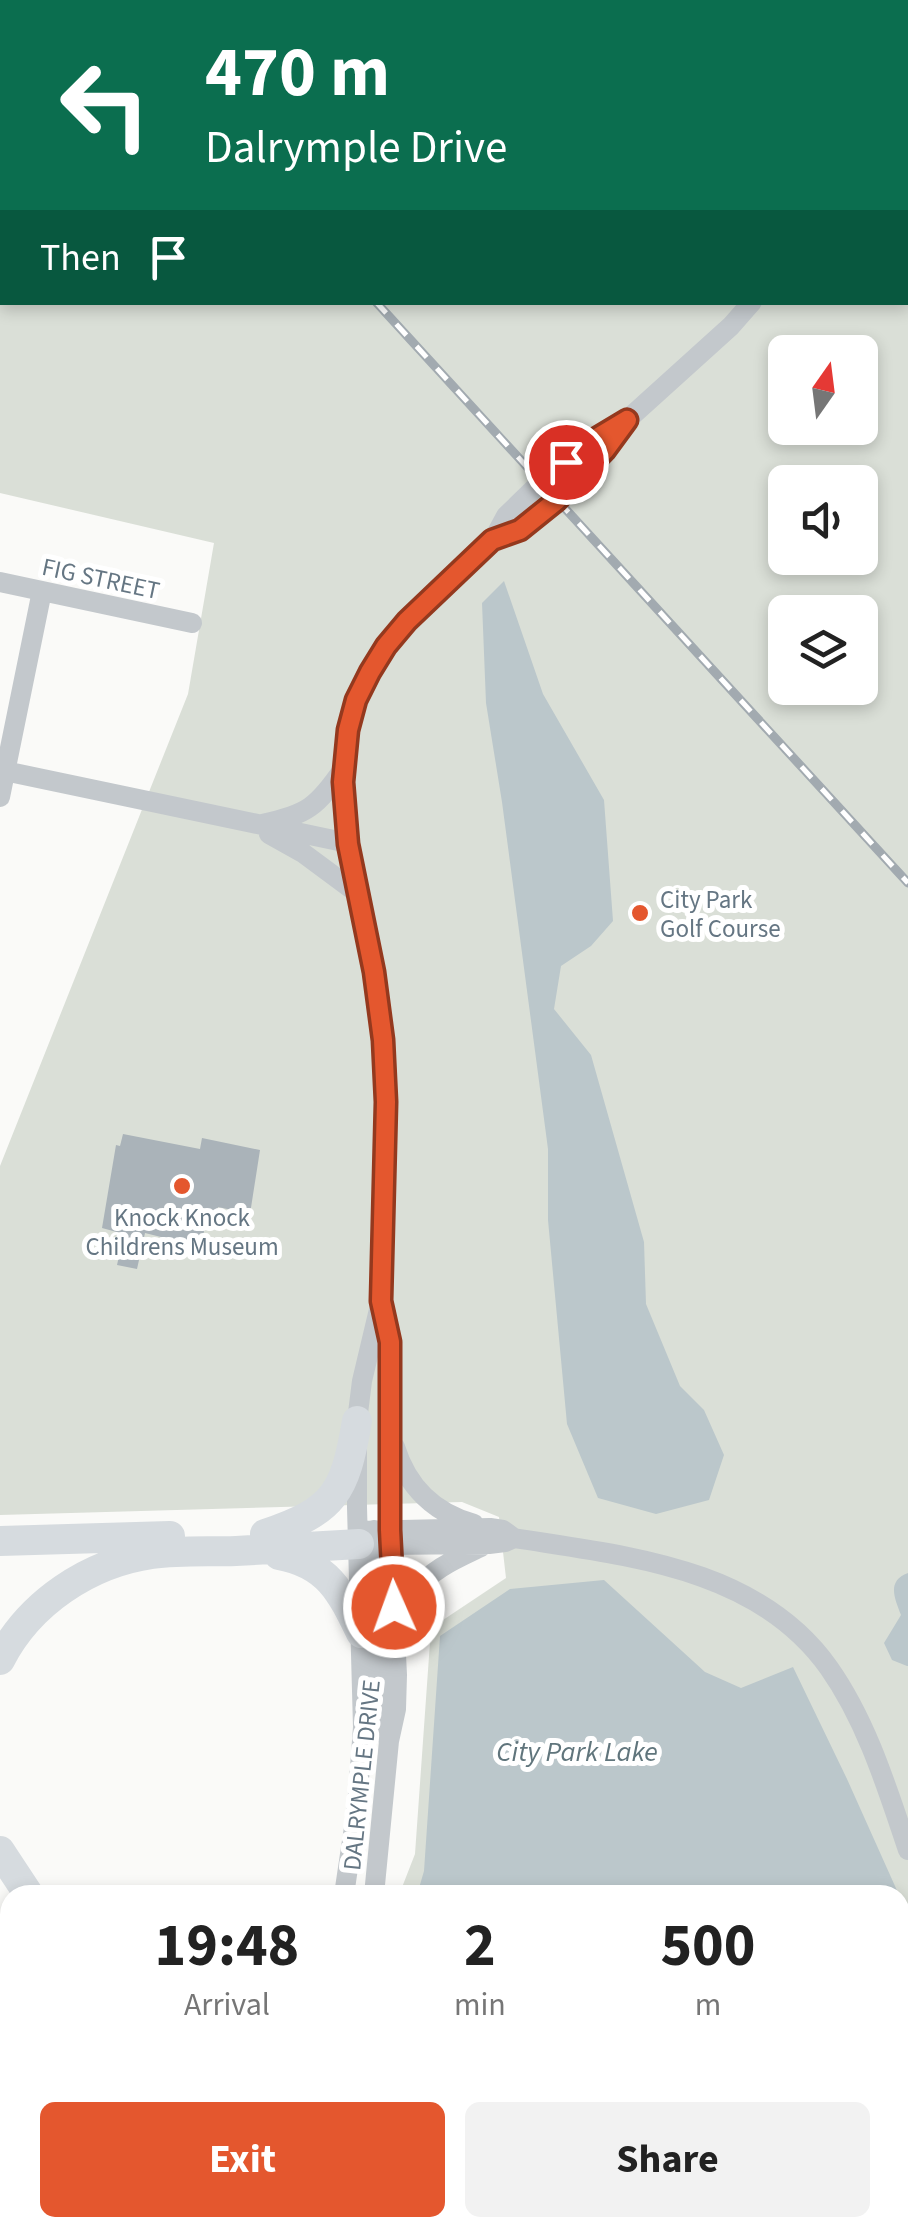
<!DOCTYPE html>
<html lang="en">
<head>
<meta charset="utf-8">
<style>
	:root { --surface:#fff; --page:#f2f2f2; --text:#222; --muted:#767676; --accent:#e4572e }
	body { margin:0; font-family:"Source Sans 3",sans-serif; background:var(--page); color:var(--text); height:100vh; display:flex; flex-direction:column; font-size:38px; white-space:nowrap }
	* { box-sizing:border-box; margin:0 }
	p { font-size:32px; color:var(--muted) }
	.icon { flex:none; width:55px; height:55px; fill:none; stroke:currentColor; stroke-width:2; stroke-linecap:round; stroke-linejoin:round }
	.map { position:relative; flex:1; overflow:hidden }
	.sheet { position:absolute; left:0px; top:1885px; width:910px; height:352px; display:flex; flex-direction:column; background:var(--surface); border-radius:30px 30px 0 0; box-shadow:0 5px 15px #0003 }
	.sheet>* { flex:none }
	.top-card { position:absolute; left:0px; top:0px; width:910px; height:305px; box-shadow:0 5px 15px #0003; background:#0b6e4f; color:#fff; overflow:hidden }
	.needle { width:65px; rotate:14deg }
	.controls { position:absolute; left:768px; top:335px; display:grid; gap:20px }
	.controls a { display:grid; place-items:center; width:110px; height:110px; border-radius:15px; background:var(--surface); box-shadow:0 5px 15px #0003; font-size:50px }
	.pin { position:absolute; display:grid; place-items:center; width:85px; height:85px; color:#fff; margin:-42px; border:5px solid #fff; border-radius:50%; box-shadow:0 2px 10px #0007 }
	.me { position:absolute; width:110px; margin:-55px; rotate:358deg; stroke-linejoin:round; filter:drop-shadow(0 0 8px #0008) }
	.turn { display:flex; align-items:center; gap:35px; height:210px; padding:0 40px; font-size:45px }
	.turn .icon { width:130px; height:130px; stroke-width:2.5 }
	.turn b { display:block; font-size:70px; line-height:85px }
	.then { display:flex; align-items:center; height:95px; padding:0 40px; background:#0003; gap:20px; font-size:38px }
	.eta { display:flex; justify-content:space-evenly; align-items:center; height:170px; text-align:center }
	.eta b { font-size:60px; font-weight:700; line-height:70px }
	.button { display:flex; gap:20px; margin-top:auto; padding:20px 40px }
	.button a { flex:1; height:115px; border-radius:15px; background:var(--accent); color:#fff; font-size:40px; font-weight:700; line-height:115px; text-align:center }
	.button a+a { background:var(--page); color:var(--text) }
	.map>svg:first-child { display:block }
	.green { fill:#dadfd7; fill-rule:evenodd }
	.water { fill:#bbc7cb }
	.building { fill:#aab3b9 }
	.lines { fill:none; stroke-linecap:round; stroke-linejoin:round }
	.minor { stroke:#c3c8cc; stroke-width:20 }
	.highway { stroke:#d6dbdf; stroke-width:30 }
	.rail-casing { stroke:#a2aab0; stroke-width:9 }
	.rail { stroke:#fff; stroke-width:5; stroke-dasharray:15; stroke-linecap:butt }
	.route-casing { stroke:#94391e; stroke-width:25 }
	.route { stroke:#e4572e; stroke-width:18 }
	.poi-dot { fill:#e4572e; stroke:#fff; stroke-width:4 }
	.labels { text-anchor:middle; stroke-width:10; stroke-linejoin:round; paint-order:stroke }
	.street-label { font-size:25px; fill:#657683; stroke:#fff }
	.poi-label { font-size:25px; fill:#657683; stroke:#fff; text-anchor:start }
	.water-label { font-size:28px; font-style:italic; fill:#60757c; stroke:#fff }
</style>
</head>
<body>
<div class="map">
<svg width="908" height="2237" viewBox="0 0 908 2237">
	<rect width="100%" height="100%" fill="#fafaf8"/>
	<path class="green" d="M0 0H908V2237H267L271 2228H900V1895H399L415 1854 431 1628 506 1578 499 1517 462 1502 0 1515V1166L188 694 214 543 0 493ZM2 2H908V302H2ZM785 352H860V428H785ZM785 482H860V558H785ZM785 612H860V688H785Z
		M0 2074 10 2085V2208L0 2206Z"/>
	<path class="water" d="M504 581 543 694 604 800 613 921 591 946 561 966 554 1009 591 1055 644 1242 646 1304 680 1386 704 1410 724 1455 709 1500 656 1514 598 1498 567 1424 548 1220V1149L502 802 486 703 482 603Z
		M908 1573V1666H907L892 1660 884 1643 901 1615C895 1599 886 1581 908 1573Z
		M604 1580 705 1672 741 1688 793 1667 847 1779 899 1895H417L424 1871 440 1636 510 1589Z
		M900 1897 908 1915V2237H357L362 2228H900Z"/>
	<path class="building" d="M123 1134 200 1149 202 1138 260 1150 250 1214 218 1207 214 1228 205 1226 201 1247 145 1233 137 1269 117 1265 124 1234 102 1228 116 1145 120 1146Z"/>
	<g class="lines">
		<path class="minor" d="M848 2V0
			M908 12V11
			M493 540C502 537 513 534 522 529 560 505 594 465 621 429
			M0 582 192 623
			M0 770 348 843
			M0 797 42 591
			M262 824C309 814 316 807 344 768
			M269 834 303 853 361 896
			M395 1447C407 1486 434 1513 474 1524
			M374 1530 378 1710 388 1739
			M358 1531 490 1528 503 1530 514 1538C626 1556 758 1567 829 1668 867 1722 887 1788 908 1850
			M381 1545 489 1544 505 1542 514 1538
			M400 1630C404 1617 408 1603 415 1592 429 1570 458 1558 481 1547
			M344 1895 357 1807 363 1727 357 1507V1421L362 1381 381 1301 387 1102 383 1040 374 972 348 843 343 782 348 730 356 700 386 646 407 621 493 540 506 516 540 483 593 441 627 420 731 326 752 302
			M374 1895 389 1741 396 1709 397 1675 390 1531V1342L383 1308
			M254 2237 259 2228"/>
		<path class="highway" d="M265 1534C335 1511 345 1492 357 1421
			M0 1541 170 1536
			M279 1555C328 1564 341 1592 361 1633
			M0 1660C29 1603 89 1563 152 1554 180 1550 208 1552 236 1551 277 1549 318 1546 359 1544
			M0 1851 29 1895
			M0 1972 10 1981
			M0 2015 10 2024
			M221 2228 229 2237
			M273 2228 284 2237
			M357 2228 369 2237"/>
		<g class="rail-casing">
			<path id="rail" d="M101 0 103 2
				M376 302 908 883"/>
		</g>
		<use href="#rail" class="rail"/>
	</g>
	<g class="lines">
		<g class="route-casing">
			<path id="route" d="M394 1607 390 1530V1342L381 1301 386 1102 383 1040 374 972 348 844 343 782 348 730 356 700 370 672 386 646 407 621 492 540 520 530 556 501 605 450 627 420 592 441 566 462"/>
		</g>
		<use href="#route" class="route"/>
	</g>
	<g class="poi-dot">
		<circle cx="640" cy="913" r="10"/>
		<circle cx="182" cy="1186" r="10"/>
	</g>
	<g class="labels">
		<g class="street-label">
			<text transform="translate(101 578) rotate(12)" y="9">FIG STREET</text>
			<text transform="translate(361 1775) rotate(-84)" y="9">DALRYMPLE DRIVE</text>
		</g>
		<g class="poi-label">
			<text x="660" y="908">City Park<tspan x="660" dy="29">Golf Course</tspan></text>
			<text x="182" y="1226" text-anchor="middle">Knock Knock<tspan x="182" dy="29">Childrens Museum</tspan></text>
		</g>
		<g class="water-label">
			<text x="577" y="1761">City Park Lake</text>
		</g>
	</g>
</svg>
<div class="controls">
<a><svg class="needle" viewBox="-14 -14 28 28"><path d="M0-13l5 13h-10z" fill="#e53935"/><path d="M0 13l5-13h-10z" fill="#767676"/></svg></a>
<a><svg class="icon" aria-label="sound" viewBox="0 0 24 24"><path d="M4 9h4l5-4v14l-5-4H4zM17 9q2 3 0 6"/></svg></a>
<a><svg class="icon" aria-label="layers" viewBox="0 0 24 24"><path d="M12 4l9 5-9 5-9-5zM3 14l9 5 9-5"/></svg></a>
</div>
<div class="pin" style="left:566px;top:462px;background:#d93025"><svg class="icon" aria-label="arrive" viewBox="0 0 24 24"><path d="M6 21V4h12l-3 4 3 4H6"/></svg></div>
<svg class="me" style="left:394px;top:1607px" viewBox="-20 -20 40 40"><circle r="17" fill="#e4572e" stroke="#fff" stroke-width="3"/><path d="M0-11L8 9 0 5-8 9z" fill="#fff"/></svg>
<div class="top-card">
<div class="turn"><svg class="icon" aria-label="left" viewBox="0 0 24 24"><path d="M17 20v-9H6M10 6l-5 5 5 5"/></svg><div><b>470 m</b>Dalrymple Drive</div></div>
<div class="then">Then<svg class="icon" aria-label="arrive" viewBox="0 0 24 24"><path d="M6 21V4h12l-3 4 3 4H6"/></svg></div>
</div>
<section class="sheet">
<div class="eta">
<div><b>19:48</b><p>Arrival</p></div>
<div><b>2</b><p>min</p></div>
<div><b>500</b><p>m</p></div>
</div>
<div class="button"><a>Exit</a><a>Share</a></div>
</section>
</div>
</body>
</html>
